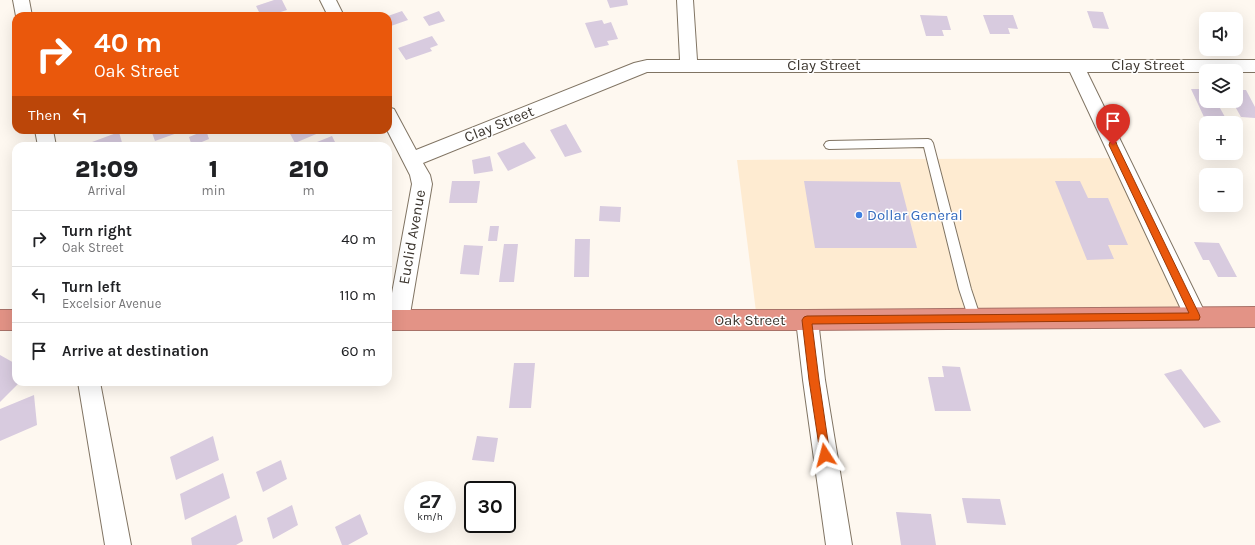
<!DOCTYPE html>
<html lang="en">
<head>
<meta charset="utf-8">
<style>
	:root { --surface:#fff; --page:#f6f6f6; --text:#202124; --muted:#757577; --line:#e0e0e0 }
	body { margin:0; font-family:Karla,sans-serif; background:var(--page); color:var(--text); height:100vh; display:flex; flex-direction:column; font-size:15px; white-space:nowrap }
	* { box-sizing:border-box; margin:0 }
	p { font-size:13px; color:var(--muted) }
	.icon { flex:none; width:22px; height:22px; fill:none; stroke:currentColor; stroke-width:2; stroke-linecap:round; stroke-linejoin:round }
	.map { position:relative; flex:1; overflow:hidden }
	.panel { position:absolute; left:12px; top:142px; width:380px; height:244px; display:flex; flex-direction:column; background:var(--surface); border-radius:12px; box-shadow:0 4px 16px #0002 }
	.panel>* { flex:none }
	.guide { position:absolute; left:12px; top:12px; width:380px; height:122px; border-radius:12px; box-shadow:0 4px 16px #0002; background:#ea580c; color:#fff; overflow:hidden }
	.buttons { position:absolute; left:1199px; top:12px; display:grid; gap:8px }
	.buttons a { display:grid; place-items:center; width:44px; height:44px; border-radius:8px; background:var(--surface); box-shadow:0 4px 16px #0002; font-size:20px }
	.speed { position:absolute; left:404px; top:481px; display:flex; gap:8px; font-size:20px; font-weight:700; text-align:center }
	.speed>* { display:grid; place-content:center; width:52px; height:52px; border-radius:50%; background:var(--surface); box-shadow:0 4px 16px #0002; line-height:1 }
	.speed small { font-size:10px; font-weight:400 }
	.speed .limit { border:2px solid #111; border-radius:6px; background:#fff; color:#111 }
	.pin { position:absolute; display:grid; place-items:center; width:34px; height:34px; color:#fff; margin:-41px -17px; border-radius:50% 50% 50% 0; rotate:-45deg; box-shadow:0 0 4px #0007 }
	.pin .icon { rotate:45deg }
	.me { position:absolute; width:44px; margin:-22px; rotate:351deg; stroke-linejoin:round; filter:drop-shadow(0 0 3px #0008) }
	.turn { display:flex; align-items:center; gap:14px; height:84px; padding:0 16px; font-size:18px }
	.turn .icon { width:52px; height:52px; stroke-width:2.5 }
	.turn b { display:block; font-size:28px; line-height:34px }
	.then { display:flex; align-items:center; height:38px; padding:0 16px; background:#0003; gap:8px; font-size:15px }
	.eta { display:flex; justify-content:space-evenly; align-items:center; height:68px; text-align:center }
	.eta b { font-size:24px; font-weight:800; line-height:28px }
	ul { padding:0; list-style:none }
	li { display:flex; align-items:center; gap:12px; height:56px; padding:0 16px; border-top:1px solid var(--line) }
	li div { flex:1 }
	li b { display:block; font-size:15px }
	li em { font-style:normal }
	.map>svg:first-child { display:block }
	.built { fill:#feebd1 }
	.building { fill:#d8cbdf }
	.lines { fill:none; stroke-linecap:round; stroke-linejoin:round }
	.lane-casing { stroke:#807463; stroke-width:2 }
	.street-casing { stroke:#807463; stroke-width:2 }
	.highway-casing { stroke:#a97268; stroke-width:2 }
	.lane { fill:#fff; fill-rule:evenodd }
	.street { fill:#fff; fill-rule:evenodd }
	.highway { fill:#e39386; fill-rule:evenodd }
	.route { fill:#ea580c; stroke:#983908 }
	.shop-dot { fill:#3f7fe0; stroke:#fff; stroke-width:1.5 }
	.labels { text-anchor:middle; stroke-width:3; stroke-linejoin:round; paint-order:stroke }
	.street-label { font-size:15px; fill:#3c362f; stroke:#fff }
	.shop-label { font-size:15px; fill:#366cbe; stroke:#fff; text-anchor:start }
</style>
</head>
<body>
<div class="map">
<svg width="1255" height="545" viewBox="0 0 1255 545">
	<rect width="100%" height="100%" fill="#fef8f0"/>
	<path class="built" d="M1119 158 1196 317 757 320 737 160Z"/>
	<path class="building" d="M274 0H282L287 10 268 16H261L256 6Z
		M607 0H627L628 5 610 8Z
		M402 11 408 20 388 27V16Z
		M439 11 445 21 429 26 423 17Z
		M1087 11 1103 12 1109 29 1093 28Z
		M920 15 947 16 951 30H942L944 36H926Z
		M983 15H1013L1018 29 1008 28 1010 34H990Z
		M602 20 604 24 611 22 618 39 607 41 609 45 595 48 585 23Z
		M432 36 438 45 430 48 432 51 406 60 398 48Z
		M1191 89H1206V101H1216L1225 117H1204Z
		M1236 90H1246L1255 107V118L1241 117 1232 101H1236Z
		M566 124 582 152 565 157 550 130Z
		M151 130H179L180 132 155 141Z
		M206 130 209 139 192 146 189 137Z
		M288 130H320L321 132 295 143Z
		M119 132 123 146H93L92 142Z
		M332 136 337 146H307Z
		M524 142 536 158 508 171 497 153Z
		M490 156 493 171 474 174 472 160Z
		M452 181H480L477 203H449Z
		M804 181 900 182 917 248H815Z
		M1055 181H1080L1088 198H1108L1128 245H1108L1114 259 1087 260Z
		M600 206 621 207 620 222 599 221Z
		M490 226H499L497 241H488Z
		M575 239H590L589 277H574Z
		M1194 242 1219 243 1237 277H1218L1209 260H1203Z
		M504 244H518L514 282H499Z
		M464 245 483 246 479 275 460 274Z
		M0 355 16 364V382H20L0 402Z
		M514 363H535L531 408H509Z
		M942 366 960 367 971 411H935L928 377H944Z
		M1181 369 1221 422 1204 428 1164 374Z
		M34 395 37 425 0 441V409Z
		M213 436 219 460 176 480 170 457Z
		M477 436 498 438 494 462 472 460Z
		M281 460 287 479 263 492 256 472Z
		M223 473 230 498 185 520 180 494Z
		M962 498 1000 499 1006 525 967 523Z
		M292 505 298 525 273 539 267 518Z
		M896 512 931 514 936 545H901Z
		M360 514 368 534 348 545H342L335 527Z
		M236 515 243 541 236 545H192L191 538Z"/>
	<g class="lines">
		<g class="lane-casing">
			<path id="lane" d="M928 139 931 140 933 143 971 289 981 319 979 323 975 324 971 323 969 319 959 289 924 147 829 149 826 148 824 145 826 142 829 141Z"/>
		</g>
		<g class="street-casing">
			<path id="street" d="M13 0H29L32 16H16Z
				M320 0H336L344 16H328Z
				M677 0H693L697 60H1255V72H1087L1207 317 1204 324 1196 327 1188 324 1070 72H647L423 163 430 175 432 184 409 320 406 327 398 330 390 327 388 322V315L412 184 410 175 387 130 388 107 394 109 416 150 634 63 647 60H680Z
				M35 130H53L56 146H38Z
				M807 310 815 313 818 320 825 380 852 545H826L803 380 796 320 799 313Z
				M78 382H100L131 545H105Z"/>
		</g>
		<g class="highway-casing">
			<path id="highway" d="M1255 307V327L807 330H388V310H807Z
				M0 310H16V330H0Z"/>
		</g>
		<use href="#lane" class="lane"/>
		<use href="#street" class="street"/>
		<use href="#highway" class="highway"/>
	</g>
	<path class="route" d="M1110 142H1116L1117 145 1199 314 1200 317 1199 320 812 324 819 380 830 455 829 459 825 460 821 459 809 380 802 320 804 317 807 316 1189 313 1109 145Z"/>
	<circle class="shop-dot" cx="859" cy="215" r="4"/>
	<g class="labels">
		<g class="street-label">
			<text x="824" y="70">Clay Street</text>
			<text x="1148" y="70">Clay Street</text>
			<text transform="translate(499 124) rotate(-22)" y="5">Clay Street</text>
			<text transform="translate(412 237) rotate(-80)" y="5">Euclid Avenue</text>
			<text x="750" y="325">Oak Street</text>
		</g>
		<g class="shop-label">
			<text x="867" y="220">Dollar General</text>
		</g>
	</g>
</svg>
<div class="buttons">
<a><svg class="icon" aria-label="sound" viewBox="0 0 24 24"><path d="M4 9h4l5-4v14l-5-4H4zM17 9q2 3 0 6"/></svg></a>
<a><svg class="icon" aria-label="layers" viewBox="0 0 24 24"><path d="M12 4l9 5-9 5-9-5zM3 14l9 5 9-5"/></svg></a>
<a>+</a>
<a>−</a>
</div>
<div class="speed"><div>27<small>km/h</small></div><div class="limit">30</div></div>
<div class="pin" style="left:1113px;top:145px;background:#d93025"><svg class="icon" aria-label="arrive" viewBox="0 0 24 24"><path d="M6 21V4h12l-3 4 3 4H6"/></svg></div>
<svg class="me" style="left:825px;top:455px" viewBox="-20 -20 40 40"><path d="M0-17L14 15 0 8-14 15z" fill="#ea580c" stroke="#fff" stroke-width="4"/></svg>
<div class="guide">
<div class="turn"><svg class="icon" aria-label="right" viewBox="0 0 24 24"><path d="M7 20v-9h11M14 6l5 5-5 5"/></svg><div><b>40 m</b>Oak Street</div></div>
<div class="then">Then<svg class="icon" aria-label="left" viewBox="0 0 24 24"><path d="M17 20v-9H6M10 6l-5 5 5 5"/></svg></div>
</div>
<section class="panel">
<div class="eta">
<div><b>21:09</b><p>Arrival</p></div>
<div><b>1</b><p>min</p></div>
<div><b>210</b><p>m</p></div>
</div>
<ul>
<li><svg class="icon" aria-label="right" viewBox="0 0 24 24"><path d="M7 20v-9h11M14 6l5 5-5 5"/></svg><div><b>Turn right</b><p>Oak Street</p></div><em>40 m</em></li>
<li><svg class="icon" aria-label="left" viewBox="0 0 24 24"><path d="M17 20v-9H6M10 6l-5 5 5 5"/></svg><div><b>Turn left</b><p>Excelsior Avenue</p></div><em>110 m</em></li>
<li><svg class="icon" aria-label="arrive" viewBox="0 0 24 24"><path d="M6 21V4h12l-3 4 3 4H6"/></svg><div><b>Arrive at destination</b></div><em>60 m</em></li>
</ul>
</section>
</div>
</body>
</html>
